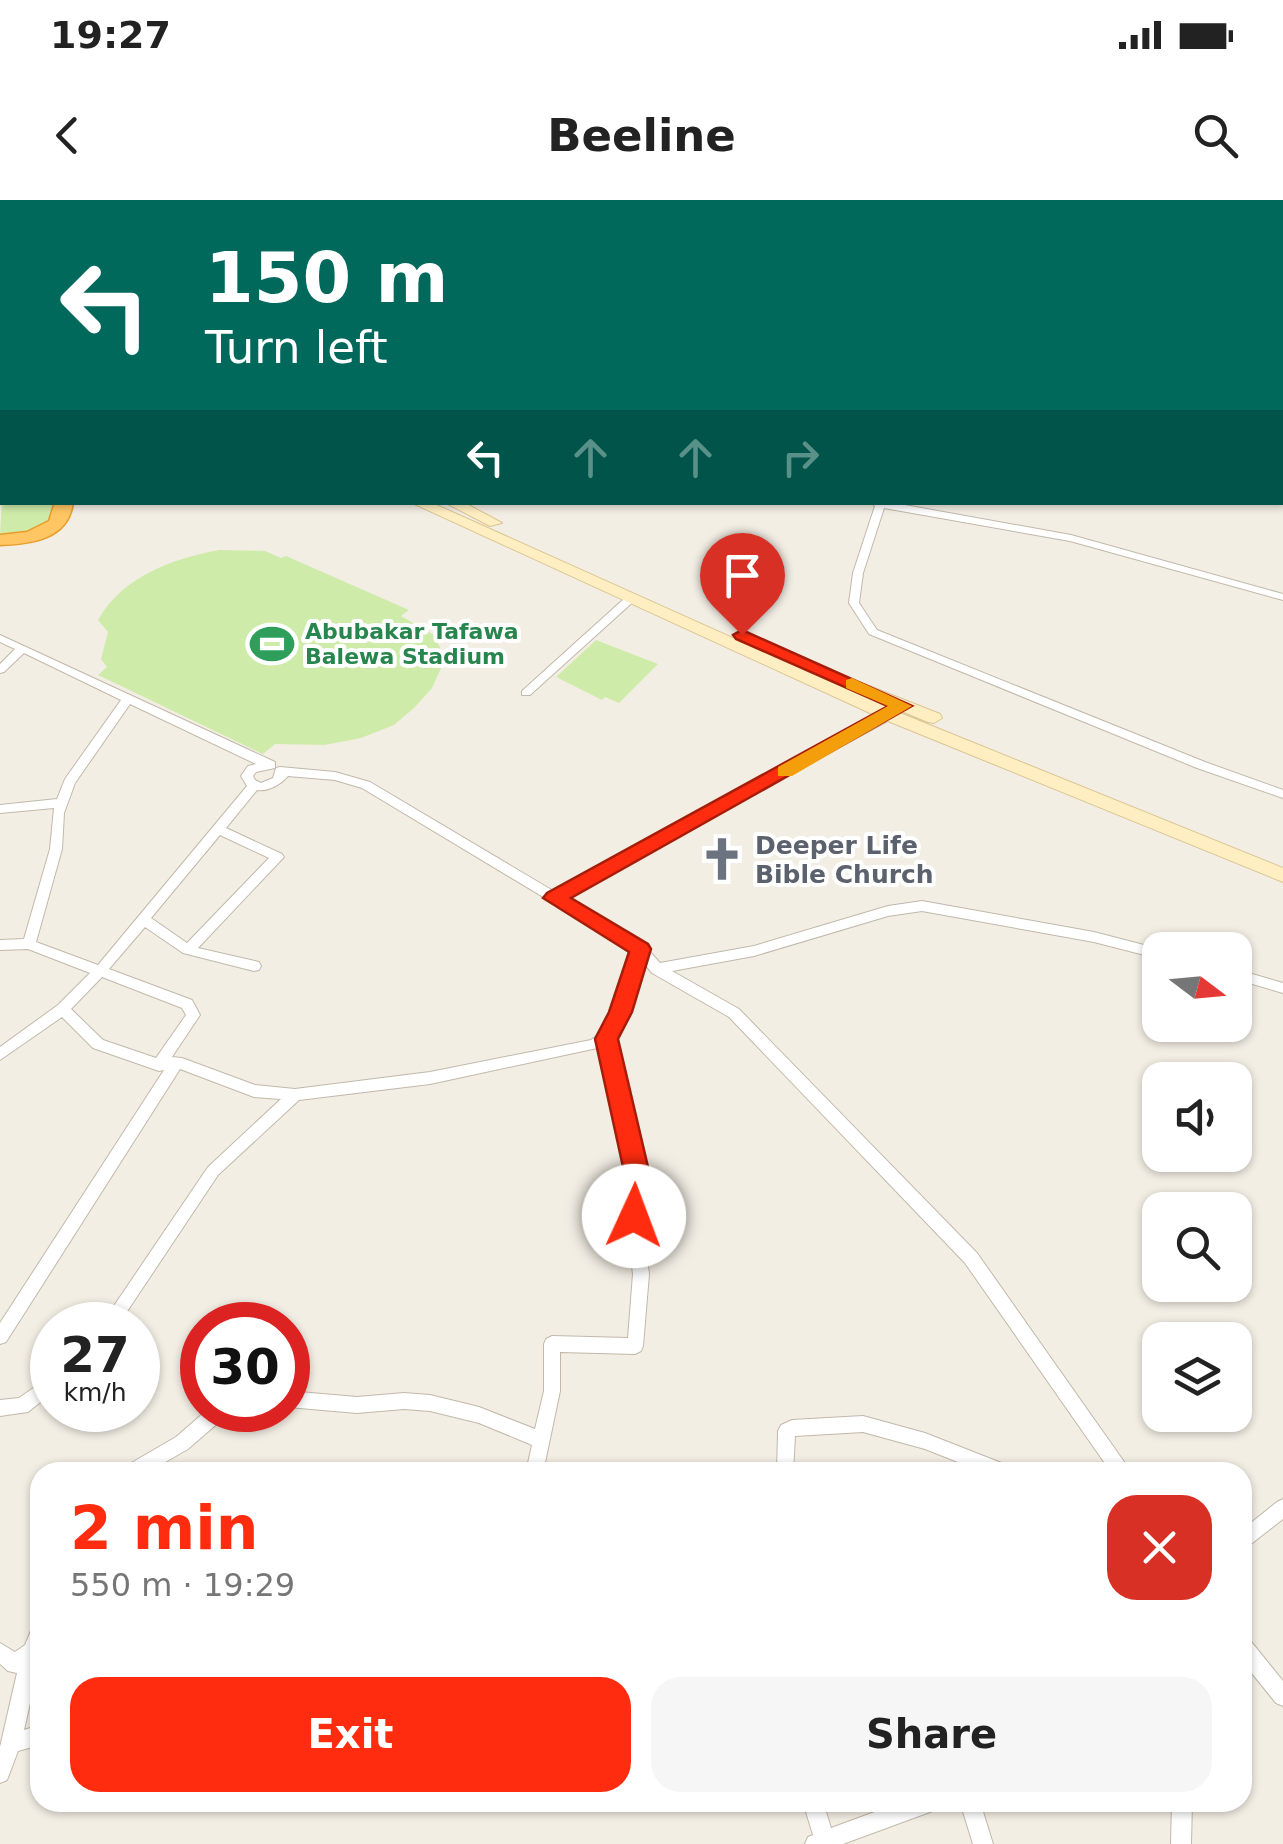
<!DOCTYPE html>
<html lang="en">
<head>
<meta charset="utf-8">
<style>
	:root { --surface:#fff; --page:#f6f6f6; --text:#222; --muted:#767676; --accent:#ff2c0f }
	body { margin:0; font-family:"DejaVu Sans",sans-serif; background:var(--page); color:var(--text); height:100vh; display:flex; flex-direction:column; font-size:38px; white-space:nowrap }
	* { box-sizing:border-box; margin:0 }
	p { font-size:32px; color:var(--muted) }
	.icon { flex:none; width:55px; height:55px; fill:none; stroke:currentColor; stroke-width:2; stroke-linecap:round; stroke-linejoin:round }
	.map { position:relative; flex:1; overflow:hidden }
	.side { position:absolute; left:30px; top:1262px; width:1222px; height:350px; display:flex; flex-direction:column; background:var(--surface); border-radius:30px; box-shadow:0 2px 8px #0004 }
	.side>* { flex:none }
	.hud { position:absolute; left:0px; top:0px; width:1285px; height:305px; box-shadow:0 2px 8px #0004; background:#00695c; color:#fff; overflow:hidden }
	.needle { width:65px; rotate:106deg }
	.buttons { position:absolute; left:1142px; top:732px; display:grid; gap:20px }
	.buttons a { display:grid; place-items:center; width:110px; height:110px; border-radius:20px; background:var(--surface); box-shadow:0 2px 8px #0004; font-size:50px }
	.speed { position:absolute; left:30px; top:1102px; display:flex; gap:20px; font-size:50px; font-weight:700; text-align:center }
	.speed>* { display:grid; place-content:center; width:130px; height:130px; border-radius:50%; background:var(--surface); box-shadow:0 2px 8px #0004; line-height:1 }
	.speed small { font-size:25px; font-weight:400 }
	.speed .limit { border:15px solid #d22; background:#fff; color:#111 }
	.pin { position:absolute; display:grid; place-items:center; width:85px; height:85px; color:#fff; margin:-102px -42px; border-radius:50% 50% 50% 0; rotate:-45deg; box-shadow:0 0 10px #0007 }
	.pin .icon { rotate:45deg }
	.me { position:absolute; width:110px; margin:-55px; rotate:2deg; stroke-linejoin:round; filter:drop-shadow(0 0 8px #0008) }
	.turn { display:flex; align-items:center; gap:35px; height:210px; padding:0 40px; font-size:45px }
	.turn .icon { width:130px; height:130px; stroke-width:2.5 }
	.turn b { display:block; font-size:70px; line-height:85px }
	.lanes { display:flex; align-items:center; height:95px; padding:0 40px; background:#0003; justify-content:center; gap:50px; direction:ltr }
	.lanes .off { opacity:.35 }
	.round { display:grid; place-items:center; flex:none; width:105px; height:105px; border-radius:30px; background:var(--page) }
	.overview { display:flex; align-items:center; justify-content:space-between; height:170px; padding:0 40px }
	h1 { font-size:60px; font-weight:700; line-height:75px; color:var(--accent) }
	.cta { display:flex; gap:20px; margin-top:auto; padding:20px 40px }
	.cta a { flex:1; height:115px; border-radius:30px; background:var(--accent); color:#fff; font-size:40px; font-weight:700; line-height:115px; text-align:center }
	.cta a+a { background:var(--page); color:var(--text) }
	.status { display:flex; justify-content:space-between; align-items:center; height:70px; padding:0 50px; background:var(--surface); direction:ltr }
	.status svg { height:28px; fill:currentColor }
	header { display:flex; justify-content:space-between; align-items:center; height:130px; padding:0 40px; background:var(--surface); font-size:45px; font-weight:700 }
	.map>svg:first-child { display:block }
	.green { fill:#cfeba9 }
	.lines { fill:none; stroke-linecap:round; stroke-linejoin:round }
	.street-casing { stroke:#c2b8a9; stroke-width:2 }
	.secondary-casing { stroke:#dac492; stroke-width:2 }
	.primary-casing { stroke:#ecbb59; stroke-width:3 }
	.highway-casing { stroke:#e89c29; stroke-width:3 }
	.street { fill:#fff; fill-rule:evenodd }
	.secondary { fill:#ffeec2; fill-rule:evenodd }
	.primary { fill:#ffdc91; fill-rule:evenodd }
	.highway { fill:#ffc663; fill-rule:evenodd }
	.route { fill:#ff2c0f; stroke:#a61d0a; stroke-width:2.5 }
	.slow { fill:#f59e0b }
	.labels { text-anchor:middle; stroke-width:8; stroke-linejoin:round; paint-order:stroke }
	.far-leisure-label { font-size:22px; font-weight:bold; fill:#27864d; stroke:#fff; text-anchor:start }
	.worship-label { font-size:25px; font-weight:bold; fill:#5b616d; stroke:#fff; text-anchor:start }
</style>
</head>
<body>
<div class="status"><b>19:27</b><svg viewBox="0 0 49 12"><path d="M0 12V9h3v3zM5 12V6h3v6zM10 12V3h3v9zM15 12V0h3v12zM26 1h20v11H26zM47 4h2v5h-2z"/></svg></div>
<header><svg class="icon" aria-label="back" viewBox="0 0 24 24"><path d="M15 5l-7 7 7 7"/></svg>Beeline<svg class="icon" aria-label="search" viewBox="0 0 24 24"><circle cx="10" cy="10" r="6"/><path d="M15 15l6 6"/></svg></header>
<div class="map">
<svg width="1283" height="1644" viewBox="0 0 1283 1644">
	<rect width="100%" height="100%" fill="#f3eee4"/>
	<path class="green" d="M2 298V302L58 303 55 320 35 332 0 336Z
		M219 350 265 351 281 358 286 356 409 410 401 416 434 435 442 452 443 464 432 488 415 507 394 525 361 538 325 545 275 544 263 554 98 475 107 467 101 459 108 432 98 420C123 376 172 359 219 350Z
		M596 440 658 464 619 503 605 497 602 500 556 477Z"/>
	<g class="lines">
		<g class="street-casing">
			<path id="street" d="M374 0H383L380 2H373Z
				M731 0H739L737 2H730Z
				M1012 0H1022L1019 2H1011Z
				M1230 0H1240L1237 2H1229Z
				M1282 30H1283V34H1282Z
				M1282 63H1283V68H1282Z
				M1282 171H1283V177H1282Z
				M871 302H888L1071 335 1283 394V400L1070 341 884 308 863 373 859 403 877 430 1205 562 1283 590V598L1197 568 869 434 849 403 853 373 875 306Z
				M630 396 635 399 634 401 530 495H522V491L626 397Z
				M0 435 275 562V568L256 572 253 576 255 580 261 583 273 578 276 568 280 567 335 572 370 582 555 692 885 512H893V518L565 698 645 746 660 763 754 746 888 706 922 701 1094 732 1163 750H1160V759L1094 742 922 711 888 716 754 756 672 771 739 809 977 1053 1127 1266 1129 1272H1111L965 1063 729 817 652 773 643 762 632 803 613 838 642 967 638 987 649 1074 643 1146 641 1151 635 1154 560 1152V1191L543 1272H526L532 1245 479 1223 430 1211 404 1209 357 1213 288 1207V1191L357 1197 404 1193 430 1195 479 1207 535 1229 544 1191V1144L546 1139 552 1136 628 1138 633 1074 622 987 628 967 602 847 430 884 299 900 218 975 118 1125H101L208 967 281 899 254 897 180 869 6 1142 0 1144V1123L164 870 159 871 93 848 62 817 0 860V847L58 805 90 773 28 749 0 750V740L24 739 50 649 54 608 0 613V605L57 599 65 579 121 500 24 453 4 472 0 473V464L15 449 0 442ZM130 504 256 564 248 566 241 576 247 586 98 765 36 742 62 649 64 613 75 583ZM288 576 335 580 362 588 633 751C624 783 620 820 591 840L430 872 295 889 255 885 182 858 172 857 200 815 192 800 109 769 145 727 183 753 254 771 259 770 261 766 259 762 198 748 284 657 282 654 226 628 257 590C268 592 281 584 288 576ZM220 635 269 658 187 743 151 718ZM102 777 182 808 186 815 156 858 103 840 71 809Z
				M1235 769 1283 783V793L1235 779Z
				M52 1175V1193L28 1212 0 1216V1200L19 1198Z
				M207 1210H228L226 1216 188 1249 148 1272H124L126 1266 176 1237Z
				M863 1216 925 1233 1009 1266 1012 1272H983L925 1249 863 1232 795 1236 793 1272H777L778 1231 781 1225 792 1220Z
				M1283 1299V1319L1242 1351V1330L1277 1302Z
				M40 1424V1458L24 1530 40 1525V1545L18 1551 7 1580 0 1583V1547L17 1473 8 1471 0 1464V1443L15 1452 25 1445 33 1426Z
				M1242 1437 1249 1439 1283 1481V1506L1276 1503 1242 1461Z
				M803 1602H823L831 1628 902 1602H941L938 1609 843 1644H805L808 1637 813 1635Z
				M960 1602H980L993 1644H973Z
				M1172 1602H1192L1191 1644H1171Z"/>
		</g>
		<g class="secondary-casing">
			<path id="secondary" d="M0 158 2 159V167L0 166Z
				M410 302H430L895 511 1283 668V682L883 519Z
				M444 302H463L502 323 490 326Z
				M859 482 940 514 942 518 934 523 928 522 853 491V483Z"/>
		</g>
		<g class="primary-casing">
			<path id="primary" d="M2 275V286L0 287V276Z"/>
		</g>
		<g class="highway-casing">
			<path id="highway" d="M55 302H73C69 339 32 344 0 345V335L27 332 49 321Z"/>
		</g>
		<use href="#street" class="street"/>
		<use href="#secondary" class="secondary"/>
		<use href="#primary" class="primary"/>
		<use href="#highway" class="highway"/>
	</g>
	<path class="route" d="M742 430 912 506 571 698 648 744 651 749 632 812 618 839 648 967C643 985 650 1010 643 1024L634 1027 625 1024C616 1006 618 986 623 967L595 839 609 812 629 752 543 698 547 693 888 506 736 439 733 435Z"/>
	<path class="slow" d="M852 478 912 506 792 576H778V567L888 506 846 488V480Z"/>
	<defs>
		<g id="stadium-bare" transform="scale(3.45)"><path d="M0-5a6.5 5 0 1 0 0 10a6.5 5 0 1 0 0-10ZM-3.5-1.8h7v3.6h-7Z" fill="#2e9e5b" stroke="#fff" stroke-width="2.5" paint-order="stroke"/></g>
		<g id="church-bare" transform="scale(3.45)"><path d="M-1.2-6h2.4v3.5h3.3v2.4h-3.3V6h-2.4V-.1h-3.3v-2.4h3.3Z" fill="#6b7280" stroke="#fff" stroke-width="2.5" paint-order="stroke"/></g>
	</defs>
	<g fill-rule="evenodd">
		<use href="#stadium-bare" x="272" y="444"/>
		<use href="#church-bare" x="722" y="659"/>
	</g>
	<g class="labels">
		<g class="far-leisure-label">
			<text x="305" y="439">Abubakar Tafawa<tspan x="305" dy="25">Balewa Stadium</tspan></text>
		</g>
		<g class="worship-label">
			<text x="755" y="654">Deeper Life<tspan x="755" dy="29">Bible Church</tspan></text>
		</g>
	</g>
</svg>
<div class="buttons">
<a><svg class="needle" viewBox="-14 -14 28 28"><path d="M0-13l5 13h-10z" fill="#e53935"/><path d="M0 13l5-13h-10z" fill="#767676"/></svg></a>
<a><svg class="icon" aria-label="sound" viewBox="0 0 24 24"><path d="M4 9h4l5-4v14l-5-4H4zM17 9q2 3 0 6"/></svg></a>
<a><svg class="icon" aria-label="search" viewBox="0 0 24 24"><circle cx="10" cy="10" r="6"/><path d="M15 15l6 6"/></svg></a>
<a><svg class="icon" aria-label="layers" viewBox="0 0 24 24"><path d="M12 4l9 5-9 5-9-5zM3 14l9 5 9-5"/></svg></a>
</div>
<div class="speed"><div>27<small>km/h</small></div><div class="limit">30</div></div>
<div class="pin" style="left:742px;top:435px;background:#d93025"><svg class="icon" aria-label="arrive" viewBox="0 0 24 24"><path d="M6 21V4h12l-3 4 3 4H6"/></svg></div>
<svg class="me" style="left:634px;top:1016px" viewBox="-20 -20 40 40"><circle r="19" fill="#fff"/><path d="M0-13L10 11 0 6-10 11z" fill="#ff2c0f"/></svg>
<div class="hud">
<div class="turn"><svg class="icon" aria-label="left" viewBox="0 0 24 24"><path d="M17 20v-9H6M10 6l-5 5 5 5"/></svg><div><b>150 m</b>Turn left</div></div>
<div class="lanes"><svg class="icon" aria-label="left" viewBox="0 0 24 24"><path d="M17 20v-9H6M10 6l-5 5 5 5"/></svg><svg class="icon off" aria-label="ahead" viewBox="0 0 24 24"><path d="M12 20V5M6 11l6-6 6 6"/></svg><svg class="icon off" aria-label="ahead" viewBox="0 0 24 24"><path d="M12 20V5M6 11l6-6 6 6"/></svg><svg class="icon off" aria-label="right" viewBox="0 0 24 24"><path d="M7 20v-9h11M14 6l5 5-5 5"/></svg></div>
</div>
<section class="side">
<div class="overview"><div><h1>2 min</h1><p>550 m · 19:29</p></div><a class="round" style="background:#d93025;color:#fff"><svg class="icon" aria-label="close" viewBox="0 0 24 24"><path d="M6 6l12 12M18 6L6 18"/></svg></a></div>
<div class="cta"><a>Exit</a><a>Share</a></div>
</section>
</div>
</body>
</html>
